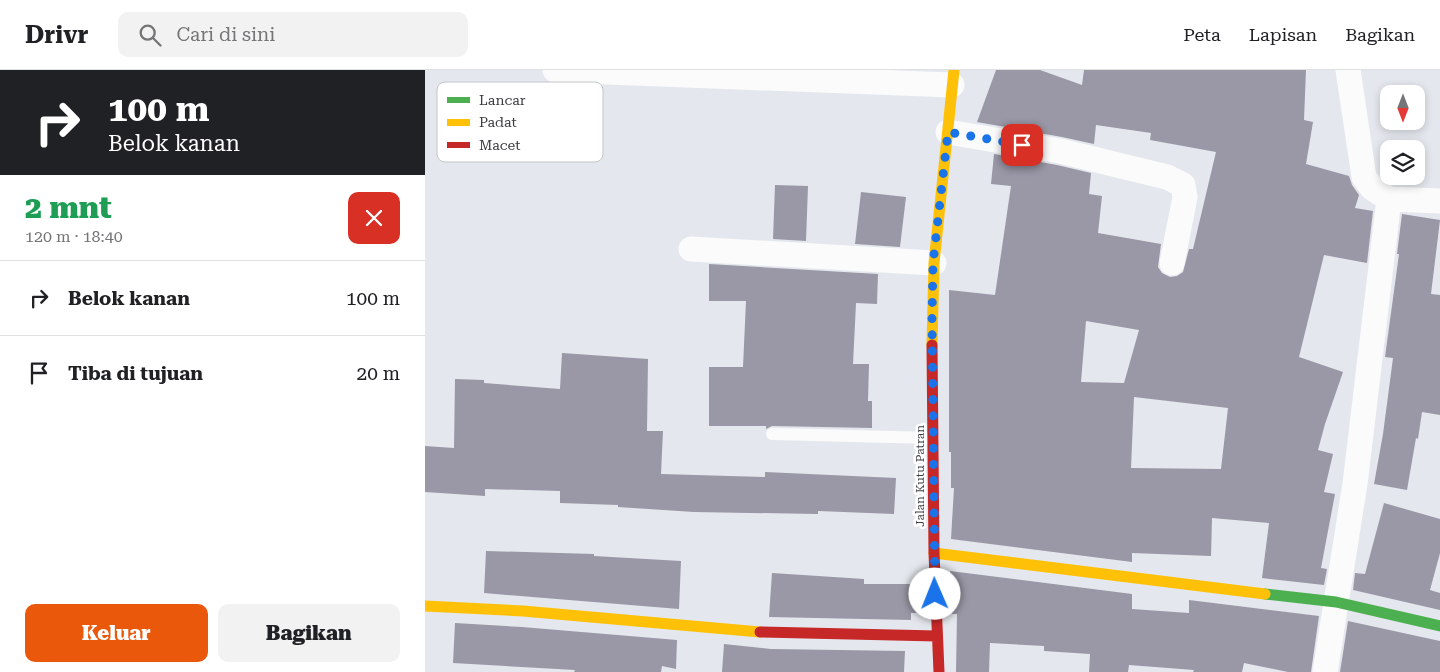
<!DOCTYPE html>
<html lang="id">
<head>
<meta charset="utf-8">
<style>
	:root { --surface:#fff; --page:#f2f2f2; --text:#202124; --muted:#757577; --line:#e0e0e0; --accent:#ea580c }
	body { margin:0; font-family:"Roboto Serif",serif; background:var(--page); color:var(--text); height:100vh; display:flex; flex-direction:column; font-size:19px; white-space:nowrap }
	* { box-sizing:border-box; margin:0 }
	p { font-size:16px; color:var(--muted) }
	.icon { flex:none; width:28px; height:28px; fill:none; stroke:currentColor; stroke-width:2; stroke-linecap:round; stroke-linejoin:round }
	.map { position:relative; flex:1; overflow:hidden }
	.details { display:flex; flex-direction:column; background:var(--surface); width:425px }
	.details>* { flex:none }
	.guide { background:#202124; color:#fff; overflow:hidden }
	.needle { width:32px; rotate:180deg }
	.controls { position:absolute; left:955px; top:15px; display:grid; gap:10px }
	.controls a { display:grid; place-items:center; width:45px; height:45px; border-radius:10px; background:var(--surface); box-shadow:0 2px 8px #0003; font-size:25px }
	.pin { position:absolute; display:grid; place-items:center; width:42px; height:42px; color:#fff; margin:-21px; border-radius:10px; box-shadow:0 2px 8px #0006 }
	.me { position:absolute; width:55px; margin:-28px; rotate:359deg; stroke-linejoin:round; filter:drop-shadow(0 0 4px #0008) }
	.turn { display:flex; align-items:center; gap:18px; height:105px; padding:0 25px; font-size:22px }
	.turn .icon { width:65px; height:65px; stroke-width:2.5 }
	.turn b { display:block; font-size:35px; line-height:42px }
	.round { display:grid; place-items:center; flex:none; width:52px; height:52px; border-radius:10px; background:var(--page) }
	.head { display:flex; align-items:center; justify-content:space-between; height:85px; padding:0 25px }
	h1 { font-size:30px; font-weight:800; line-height:38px; color:#1e9e55 }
	.cta { display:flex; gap:10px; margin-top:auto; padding:10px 25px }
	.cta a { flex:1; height:58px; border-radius:10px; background:var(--accent); color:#fff; font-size:20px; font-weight:800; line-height:58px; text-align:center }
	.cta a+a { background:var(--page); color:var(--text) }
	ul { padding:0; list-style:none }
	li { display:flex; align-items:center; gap:15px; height:75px; padding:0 25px; border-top:1px solid var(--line) }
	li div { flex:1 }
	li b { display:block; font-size:19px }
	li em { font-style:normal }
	header { display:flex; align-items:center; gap:30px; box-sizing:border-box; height:70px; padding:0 25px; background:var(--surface); border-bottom:1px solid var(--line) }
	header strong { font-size:24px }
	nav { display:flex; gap:28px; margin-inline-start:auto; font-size:18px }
	.search { width:350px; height:45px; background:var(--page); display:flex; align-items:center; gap:12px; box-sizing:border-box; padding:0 18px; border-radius:10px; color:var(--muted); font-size:19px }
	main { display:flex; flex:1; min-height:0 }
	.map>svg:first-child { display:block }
	.building { fill:#9a97a6; fill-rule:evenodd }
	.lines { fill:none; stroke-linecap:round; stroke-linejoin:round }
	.lane { stroke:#fbfbfc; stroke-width:12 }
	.street { stroke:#fbfbfc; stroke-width:25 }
	.fast { stroke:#4caf50; stroke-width:11 }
	.slow { stroke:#ffc107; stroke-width:11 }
	.jam { stroke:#c62828; stroke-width:11 }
	.route { stroke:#1a73e8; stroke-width:9; stroke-dasharray:0 16.2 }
	.labels { text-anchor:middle; stroke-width:5; stroke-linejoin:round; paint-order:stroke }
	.street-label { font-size:12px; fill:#3b3d41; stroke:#fff }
	.key { fill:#fff; stroke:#c4c5c6; stroke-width:1 }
	.key-label { font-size:14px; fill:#3b3d41 }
</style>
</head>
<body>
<header>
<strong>Drivr</strong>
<div class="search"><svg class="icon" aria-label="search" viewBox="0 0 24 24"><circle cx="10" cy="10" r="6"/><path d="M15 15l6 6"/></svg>Cari di sini</div>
<nav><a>Peta</a><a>Lapisan</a><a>Bagikan</a></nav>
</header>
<main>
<section class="details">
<div class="guide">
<div class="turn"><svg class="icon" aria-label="right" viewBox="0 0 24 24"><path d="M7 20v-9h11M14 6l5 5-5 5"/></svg><div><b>100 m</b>Belok kanan</div></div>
</div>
<div class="head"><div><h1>2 mnt</h1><p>120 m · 18:40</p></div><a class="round" style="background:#d93025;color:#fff"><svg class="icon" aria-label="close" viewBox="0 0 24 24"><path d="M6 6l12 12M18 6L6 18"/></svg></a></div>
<ul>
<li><svg class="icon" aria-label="right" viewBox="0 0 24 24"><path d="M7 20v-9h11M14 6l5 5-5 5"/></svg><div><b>Belok kanan</b></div><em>100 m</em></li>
<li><svg class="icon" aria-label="arrive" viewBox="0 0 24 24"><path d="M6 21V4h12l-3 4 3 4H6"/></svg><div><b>Tiba di tujuan</b></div><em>20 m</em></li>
</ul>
<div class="cta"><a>Keluar</a><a>Bagikan</a></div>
</section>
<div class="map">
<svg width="1015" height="602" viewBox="0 0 1015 602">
	<rect width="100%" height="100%" fill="#e4e7ed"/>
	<path class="building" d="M571 0H615L657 15 659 0H881L879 50 888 52 881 94 924 106 927 115 934 125 930 138 948 141 942 193 899 185 874 287 918 302 900 354 893 380 908 384 899 422 910 424 896 498 902 499 899 515 837 508 844 453 787 448 786 486 707 483V492L526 469 529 418H526V382H524V220L570 225 586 116 566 114 569 84 632 95 666 103 664 124 677 126 673 163 736 174 733 197 737 203 745 207 752 206 758 202 764 179H768L791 82 725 70 726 63 671 55 669 74 637 67 552 52ZM661 251 714 260 699 313 656 312ZM709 327 803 338 796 399 706 398Z
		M350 115 383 116 381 171 348 169Z
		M436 122 481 127 475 177 430 174Z
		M977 144 1015 150 1006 224 1015 225V345L997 342 993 369 991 368 982 420 949 414 958 364 968 288 960 287 974 184H972Z
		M284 194 453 204 452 234 431 233 428 294H444L443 331H447V358L347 356 341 359V356H284V297H318L321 231H284Z
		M137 283 223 289 222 361H238L236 404 340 407V402L471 408 469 444 393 441V444L269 442 193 437V435L135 433V421L60 419V426L0 422V376L29 378 30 309 59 310V313L135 319Z
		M959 433 1015 449V483L1005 520 1015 523V540L928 520 930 503 940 504Z
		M61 481 169 484V486L256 491 254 539 59 523Z
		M525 501 707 524V539L764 543V530L894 546 886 602H863L819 593 817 602H768L769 600 704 595 703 602H664L665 584 619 581V576L565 573 564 602H531L532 544H527Z
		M347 503 439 509V514H495L496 543H486V550L344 547Z
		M923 551 1015 571V602H915Z
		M30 553 97 557 252 570 251 599 237 596 236 602H149L150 600 28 593Z
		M299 574 346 579 480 581 479 602H297Z"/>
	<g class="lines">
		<path class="lane" d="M347 364 508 368"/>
		<path class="street" d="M130 0 527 15
			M923 0 939 107 947 118 964 129 1015 131
			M523 62 635 81 742 107 758 115 760 127 747 193
			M266 179 509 193
			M900 602 930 414 964 129"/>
		<path class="fast" d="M840 524 911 532 1015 556"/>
		<path class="slow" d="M507 275 509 193 529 0
			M509 483 840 524
			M0 536 98 541 335 562"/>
		<path class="jam" d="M507 275 509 483 514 602
			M335 562 512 566"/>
	</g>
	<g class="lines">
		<path class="route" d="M510 524 507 248 508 193 523 62 597 75"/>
	</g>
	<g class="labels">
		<g class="street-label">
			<text transform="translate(495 406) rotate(-90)" y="4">Jalan Kutu Patran</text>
		</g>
	</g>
	<rect x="12" y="12" width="166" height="80" rx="8" class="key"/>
	<rect x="22" y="27" width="23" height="6" fill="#4caf50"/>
	<rect x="22" y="49" width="23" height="7" fill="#ffc107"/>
	<rect x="22" y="72" width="23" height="6" fill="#c62828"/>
	<g class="key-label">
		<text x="54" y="35">Lancar</text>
		<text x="54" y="57">Padat</text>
		<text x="54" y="80">Macet</text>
	</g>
</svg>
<div class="controls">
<a><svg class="needle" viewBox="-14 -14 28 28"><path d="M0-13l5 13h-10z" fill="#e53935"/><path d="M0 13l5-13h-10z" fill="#757577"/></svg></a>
<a><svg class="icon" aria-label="layers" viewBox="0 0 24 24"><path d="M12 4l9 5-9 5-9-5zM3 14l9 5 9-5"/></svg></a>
</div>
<div class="pin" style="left:597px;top:75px;background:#d93025"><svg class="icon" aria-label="arrive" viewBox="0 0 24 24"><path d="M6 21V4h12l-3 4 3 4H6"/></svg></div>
<svg class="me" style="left:510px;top:524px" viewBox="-20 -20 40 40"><circle r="19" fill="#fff"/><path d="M0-13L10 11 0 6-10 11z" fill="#1a73e8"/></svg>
</div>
</main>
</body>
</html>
